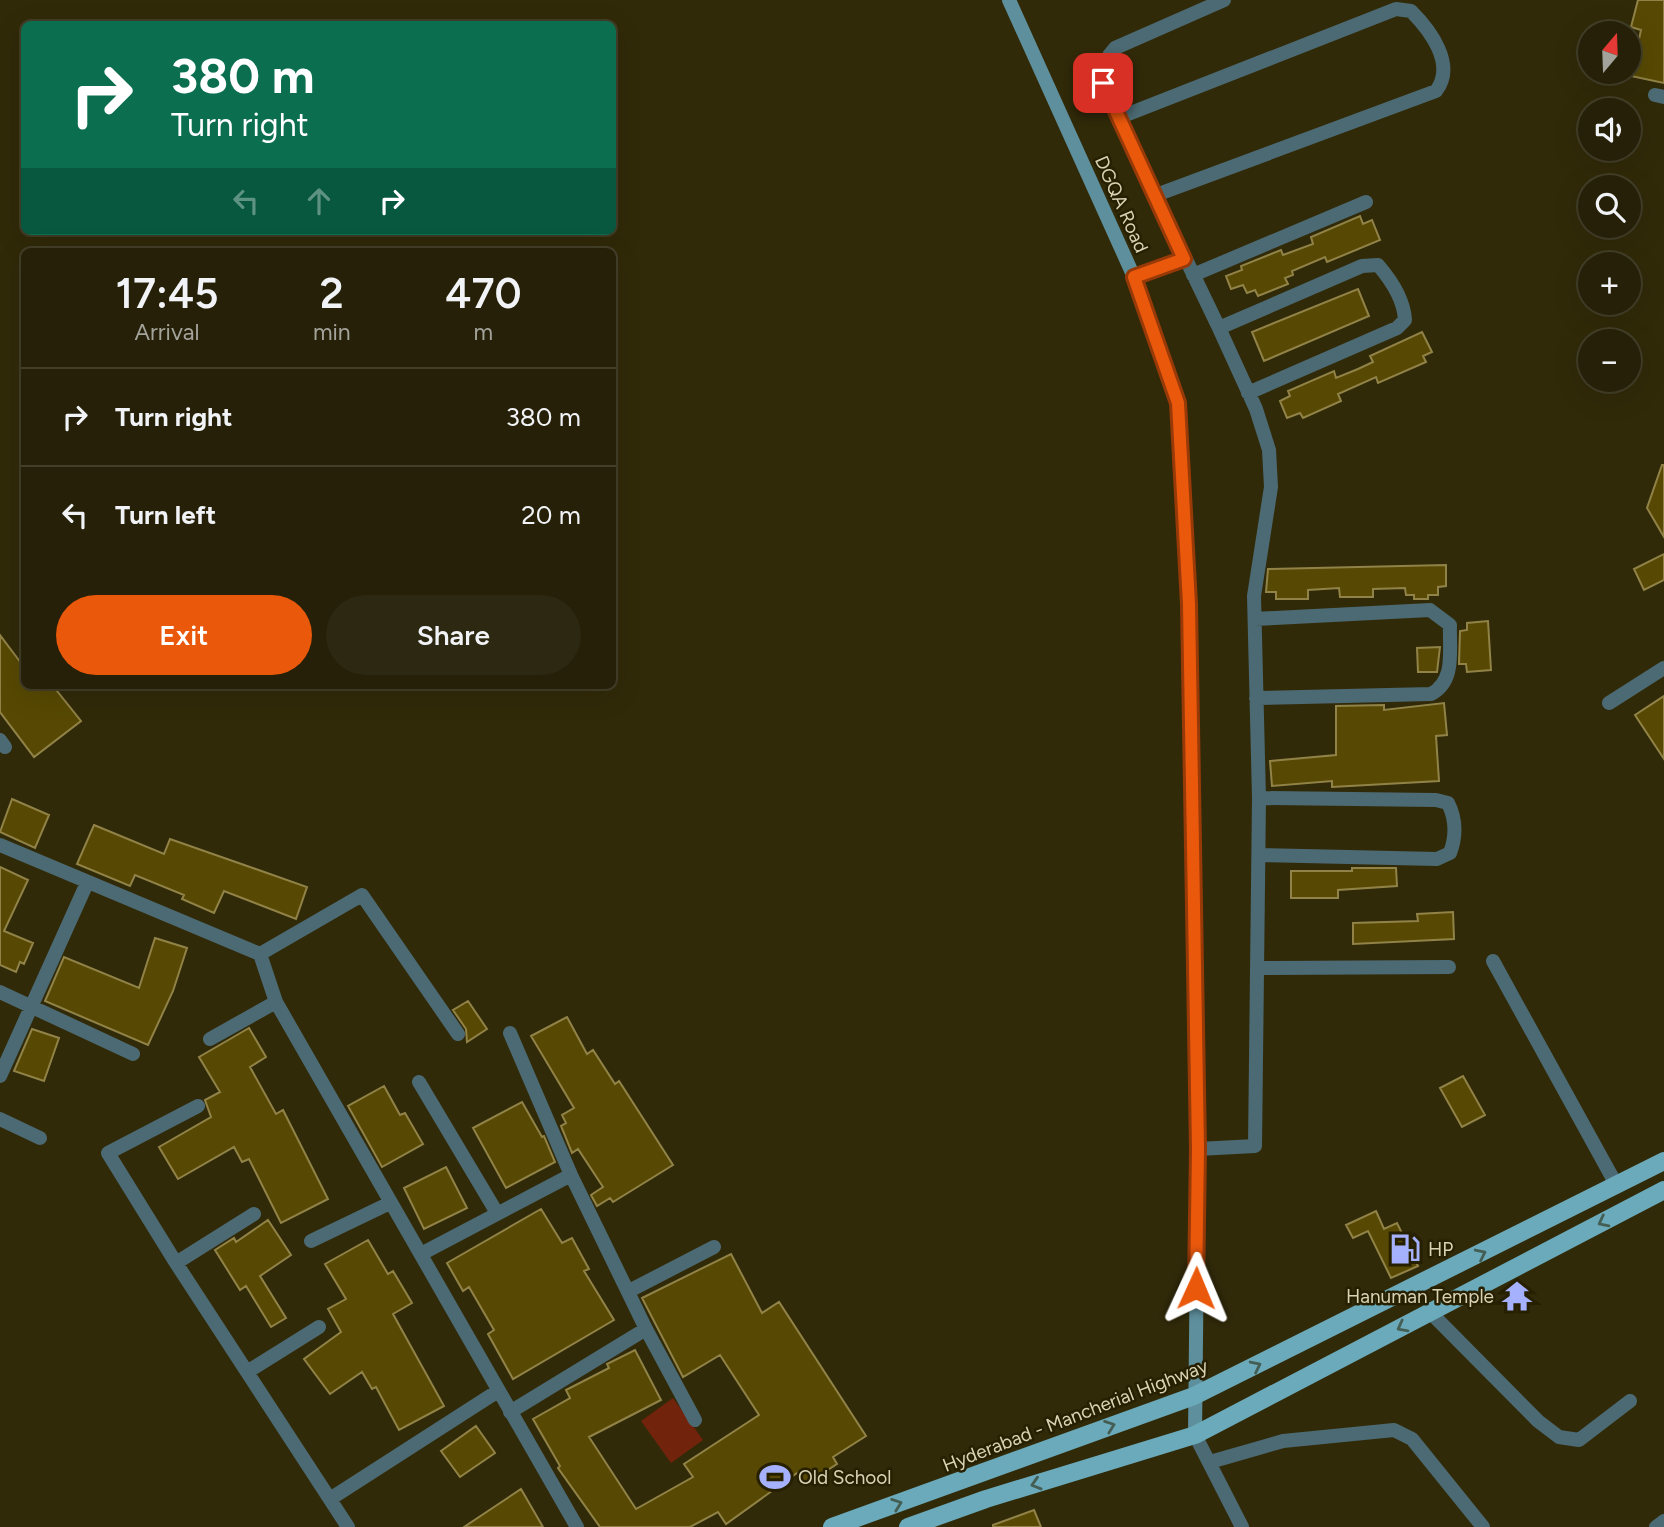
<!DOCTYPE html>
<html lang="en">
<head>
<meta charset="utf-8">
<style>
	:root { --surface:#252007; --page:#2d2811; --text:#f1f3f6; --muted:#a3a39b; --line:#423e28; --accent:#ea580c }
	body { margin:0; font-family:Figtree,sans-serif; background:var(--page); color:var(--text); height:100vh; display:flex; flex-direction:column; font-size:26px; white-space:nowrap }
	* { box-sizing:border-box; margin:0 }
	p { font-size:23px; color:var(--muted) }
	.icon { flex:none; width:38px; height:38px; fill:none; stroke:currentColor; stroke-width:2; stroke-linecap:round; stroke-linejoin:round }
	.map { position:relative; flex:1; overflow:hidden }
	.side { position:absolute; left:21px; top:248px; width:595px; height:441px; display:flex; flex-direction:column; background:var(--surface); border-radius:10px; box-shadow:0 7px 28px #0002,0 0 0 2px var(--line) }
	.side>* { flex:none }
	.guide { position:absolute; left:21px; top:21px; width:595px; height:214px; border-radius:10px; box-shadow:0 7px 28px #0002,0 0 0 2px var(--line); background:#0b6e4f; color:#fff; overflow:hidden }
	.needle { width:46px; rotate:19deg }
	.controls { position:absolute; left:1578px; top:21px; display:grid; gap:14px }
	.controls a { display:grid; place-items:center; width:63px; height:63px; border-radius:50%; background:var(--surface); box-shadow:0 7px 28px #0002,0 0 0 2px var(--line); font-size:35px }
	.pin { position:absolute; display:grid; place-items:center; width:60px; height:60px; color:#fff; margin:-30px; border-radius:14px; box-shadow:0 4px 10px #0006 }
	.me { position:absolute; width:77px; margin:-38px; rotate:1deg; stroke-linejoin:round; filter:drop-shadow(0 0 5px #0008) }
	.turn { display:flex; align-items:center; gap:24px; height:147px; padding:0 35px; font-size:32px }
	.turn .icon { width:91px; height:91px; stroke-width:2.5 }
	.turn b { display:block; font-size:49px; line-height:60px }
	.lanes { display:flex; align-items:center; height:66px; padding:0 35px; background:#0003; justify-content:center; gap:35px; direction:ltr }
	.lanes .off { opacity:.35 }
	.eta { display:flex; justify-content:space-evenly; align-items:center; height:119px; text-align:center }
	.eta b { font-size:42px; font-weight:600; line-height:49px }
	.primary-button { display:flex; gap:14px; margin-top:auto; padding:14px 35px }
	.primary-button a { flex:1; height:80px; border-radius:42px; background:var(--accent); color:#fff; font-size:28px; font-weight:600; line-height:80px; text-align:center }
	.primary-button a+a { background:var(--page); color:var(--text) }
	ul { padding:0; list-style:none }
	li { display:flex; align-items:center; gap:21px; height:98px; padding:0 35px; border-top:2px solid var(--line) }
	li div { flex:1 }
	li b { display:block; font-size:26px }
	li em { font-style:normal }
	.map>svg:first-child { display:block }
	.green { fill:#71230c }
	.building { fill:#574903; stroke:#918347; stroke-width:2 }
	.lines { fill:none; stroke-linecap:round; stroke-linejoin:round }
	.street { stroke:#4c6a73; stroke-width:14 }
	.secondary { stroke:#5e8f9c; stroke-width:14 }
	.primary { stroke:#6aaabb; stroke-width:18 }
	.oneway { stroke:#455e54 }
	.route-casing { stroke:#983908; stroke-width:18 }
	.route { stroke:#ea580c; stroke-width:12 }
	.labels { text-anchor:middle; stroke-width:5; stroke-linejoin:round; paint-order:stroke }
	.street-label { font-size:19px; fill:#d9d2b4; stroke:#272000 }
	.poi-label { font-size:19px; fill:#d9d2b4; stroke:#272000; text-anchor:start }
</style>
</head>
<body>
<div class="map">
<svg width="1664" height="1527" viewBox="0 0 1664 1527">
	<rect width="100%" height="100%" fill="#312a09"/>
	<path class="green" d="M673 1398 703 1440 671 1463 641 1421Z"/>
	<path class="building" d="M1638 0H1664V83L1631 76 1641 30 1631 27Z
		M1360 216 1363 224 1372 220 1380 240 1327 262 1325 257 1292 271 1293 275 1285 278 1288 284 1258 296 1255 290 1247 293 1243 285 1231 289 1226 276 1242 270 1241 266 1281 250 1283 255 1313 244 1311 237Z
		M1358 289 1369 316 1264 361 1252 332Z
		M1422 332 1432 352 1423 356 1426 362 1378 383 1376 377 1338 394 1341 401 1303 418 1300 413 1287 418 1280 401 1290 396 1288 391 1334 371 1336 378 1358 369 1373 362 1370 356Z
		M1662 465H1664V537L1647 508Z
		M1664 554V580L1644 590 1634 569Z
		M1446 565V586L1438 587V595H1428V599H1414V595H1406L1405 588 1373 589V597H1340L1339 588 1308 590V599H1276V592H1266L1268 569Z
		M1488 621 1491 670 1467 672 1466 664H1459L1460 631 1467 630V623Z
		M0 635 24 667V686H53L81 721 34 757 0 712Z
		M1440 647 1437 672H1418L1417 648Z
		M1664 696V759L1635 715Z
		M1444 703 1447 735 1436 736 1439 781 1332 787V781L1272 786 1270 761 1336 755V706L1384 705V710Z
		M12 799 49 815 35 848 0 832Z
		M94 825 164 854 170 839 307 887 296 919 224 891 214 913 182 899 184 895 135 875 130 886 77 864Z
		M0 867 28 880 4 931 33 943 24 964 20 962 16 972 0 965Z
		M1352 868H1396L1397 886 1338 890V898H1291V871H1352Z
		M1453 912 1454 939 1353 944V923L1418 921 1417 914Z
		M155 938 187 948 173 991 148 1045 45 1001 64 957 139 988Z
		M468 1001 487 1029 467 1042 466 1029 453 1010Z
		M567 1017 587 1054 593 1050 615 1084 619 1081 673 1165 613 1202 610 1198 597 1206 591 1195 603 1187 578 1149 572 1153 561 1126 566 1123 562 1115 574 1108 531 1036Z
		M249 1028 266 1057 250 1067 276 1114 283 1110 328 1199 281 1223 249 1159 242 1162 234 1147 178 1179 159 1147 211 1117 205 1100 220 1092 199 1057Z
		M32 1029 59 1038 44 1081 14 1071Z
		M1463 1076 1485 1115 1462 1127 1440 1088Z
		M384 1086 400 1115 405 1113 423 1144 382 1167 348 1106Z
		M522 1102 542 1137 544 1136 555 1162 506 1188 473 1128Z
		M446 1167 467 1208 424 1229 404 1188Z
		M541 1209 562 1243 572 1238 589 1269 584 1271 614 1320 513 1379 488 1334 494 1330 469 1287 463 1291 447 1263Z
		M1376 1211 1384 1229 1397 1223 1418 1266 1391 1278 1368 1231 1353 1238 1346 1225Z
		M268 1220 291 1255 260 1276 286 1318 271 1327 246 1286 240 1290 215 1250 234 1238 236 1242Z
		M368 1240 388 1274 393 1271 412 1303 393 1314 444 1406 399 1430 376 1387 372 1389 362 1372 330 1394 304 1359 341 1332 328 1309 346 1299 325 1264Z
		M731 1254 762 1313 779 1302 866 1436 833 1457 837 1464 804 1485 797 1473 726 1524 718 1512 690 1527H600L558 1468 560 1466 533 1419 570 1398 566 1390 609 1368 607 1364 635 1350 661 1400 589 1437 636 1509 693 1477 684 1464 759 1415 720 1355 683 1377 642 1298Z
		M476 1426 495 1453 460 1477 441 1451Z
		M521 1489 543 1527H464Z
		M1034 1510 1041 1527H993V1525Z"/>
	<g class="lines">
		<path class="street" d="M1655 95 1664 97
			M1118 118 1396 9 1411 11C1431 31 1456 65 1436 91L1156 195
			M1193 275 1366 202
			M1134 277 1184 259
			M1219 328 1362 266 1378 265C1391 280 1404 300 1405 320L1397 328 1248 393
			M1255 619 1430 610 1450 625C1449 650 1456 681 1431 694L1256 698
			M1609 703 1664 668
			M0 740 5 747
			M0 845 260 954 276 1002 577 1527
			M1259 855 1437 859 1450 853C1456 837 1456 819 1448 803L1436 800 1259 798
			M260 954 362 895 458 1034
			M1493 961 1617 1186
			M1258 968 1449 967
			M0 992 133 1054
			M510 1033 571 1175 646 1329 510 1412
			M210 1039 276 1002
			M0 1076 87 883
			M419 1082 497 1213
			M198 1106 108 1153 176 1263 348 1527
			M0 1119 40 1138
			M1198 1149 1255 1146 1259 798 1254 596 1271 487 1269 450 1256 409 1219 328 1118 118C1107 92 1093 71 1115 48L1224 0
			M311 1241 390 1203
			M421 1254 571 1175
			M176 1263 254 1214
			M629 1291 714 1247
			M1430 1312 1538 1421 1559 1437 1579 1440 1630 1401
			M646 1329 695 1420
			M247 1372 319 1327
			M1195 1435 1242 1527
			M1210 1462 1283 1441 1394 1430 1412 1439 1483 1527
			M330 1499 498 1391
			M1656 1527 1664 1521"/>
		<path class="secondary" d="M1009 0 1134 277 1178 403 1189 604 1198 1149 1195 1435"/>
		<path class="primary" d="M832 1527 1194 1396 1664 1161
			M908 1527 986 1499 1195 1435 1664 1190"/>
	</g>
	<defs><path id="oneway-chevron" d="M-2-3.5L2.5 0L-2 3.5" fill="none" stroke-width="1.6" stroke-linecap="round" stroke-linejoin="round" transform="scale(1.75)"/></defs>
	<g class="oneway">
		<use href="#oneway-chevron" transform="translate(1603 1222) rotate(153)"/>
		<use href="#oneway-chevron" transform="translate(1481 1254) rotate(-26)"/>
		<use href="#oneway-chevron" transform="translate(1402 1327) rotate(152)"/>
		<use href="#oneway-chevron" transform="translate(1256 1366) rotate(-26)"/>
		<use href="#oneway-chevron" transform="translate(1110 1426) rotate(-20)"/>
		<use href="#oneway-chevron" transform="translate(1036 1484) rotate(163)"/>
		<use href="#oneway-chevron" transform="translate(897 1504) rotate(-20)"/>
	</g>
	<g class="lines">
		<g class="route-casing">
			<path id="route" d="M1103 83 1184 259 1134 277 1178 403 1189 604 1198 1149 1196 1288"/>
		</g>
		<use href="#route" class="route"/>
	</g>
	<defs>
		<g id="fuel-bare" transform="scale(2.415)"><path d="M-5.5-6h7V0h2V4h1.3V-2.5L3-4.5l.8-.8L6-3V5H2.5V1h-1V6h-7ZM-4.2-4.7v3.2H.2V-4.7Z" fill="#a5b1fc" stroke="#272000" stroke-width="2.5" paint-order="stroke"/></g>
		<g id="temple-bare" transform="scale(2.415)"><path d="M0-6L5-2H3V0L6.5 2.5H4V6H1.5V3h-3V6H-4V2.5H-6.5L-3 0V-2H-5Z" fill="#a5b1fc" stroke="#272000" stroke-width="2.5" paint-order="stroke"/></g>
		<g id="stadium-bare" transform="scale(2.415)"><path d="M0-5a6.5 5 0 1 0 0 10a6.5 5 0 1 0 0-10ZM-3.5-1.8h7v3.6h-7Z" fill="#a5b1fc" stroke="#272000" stroke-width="2.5" paint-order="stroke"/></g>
	</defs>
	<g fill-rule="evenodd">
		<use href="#fuel-bare" x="1405" y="1249"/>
		<use href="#temple-bare" x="1517" y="1296"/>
		<use href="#stadium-bare" x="775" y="1477"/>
	</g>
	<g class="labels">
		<g class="street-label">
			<text transform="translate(1122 204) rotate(66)" y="7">DGQA Road</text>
			<text transform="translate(1075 1415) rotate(-21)" y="7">Hyderabad - Mancherial Highway</text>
		</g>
		<g class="poi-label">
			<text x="1428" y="1256">HP</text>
			<text x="1494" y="1303" text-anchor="end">Hanuman Temple</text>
			<text x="798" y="1484">Old School</text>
		</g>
	</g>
</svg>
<div class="controls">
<a><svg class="needle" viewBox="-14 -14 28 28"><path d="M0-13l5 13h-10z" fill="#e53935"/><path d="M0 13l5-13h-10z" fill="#a3a39b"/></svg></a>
<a><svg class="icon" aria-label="sound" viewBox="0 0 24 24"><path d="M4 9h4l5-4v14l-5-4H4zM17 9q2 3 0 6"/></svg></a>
<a><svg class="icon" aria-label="search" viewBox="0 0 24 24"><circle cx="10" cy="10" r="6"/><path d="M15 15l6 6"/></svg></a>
<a>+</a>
<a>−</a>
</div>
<div class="pin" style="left:1103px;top:83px;background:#d93025"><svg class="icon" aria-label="arrive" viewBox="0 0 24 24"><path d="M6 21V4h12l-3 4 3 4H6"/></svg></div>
<svg class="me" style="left:1196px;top:1288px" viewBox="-20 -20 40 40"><path d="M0-17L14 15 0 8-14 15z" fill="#ea580c" stroke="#fff" stroke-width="4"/></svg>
<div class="guide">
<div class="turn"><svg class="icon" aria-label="right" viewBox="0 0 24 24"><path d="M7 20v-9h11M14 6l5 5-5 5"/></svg><div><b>380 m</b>Turn right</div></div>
<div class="lanes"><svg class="icon off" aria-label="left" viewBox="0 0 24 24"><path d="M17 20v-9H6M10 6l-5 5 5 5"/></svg><svg class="icon off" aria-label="ahead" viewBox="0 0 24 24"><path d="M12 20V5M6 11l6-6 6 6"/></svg><svg class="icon" aria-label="right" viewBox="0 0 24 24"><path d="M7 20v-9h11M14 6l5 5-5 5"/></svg></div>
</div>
<section class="side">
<div class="eta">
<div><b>17:45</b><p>Arrival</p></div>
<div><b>2</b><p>min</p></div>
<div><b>470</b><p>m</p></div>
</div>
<ul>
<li><svg class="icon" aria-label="right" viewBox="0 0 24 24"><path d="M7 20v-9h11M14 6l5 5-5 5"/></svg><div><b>Turn right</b></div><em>380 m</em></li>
<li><svg class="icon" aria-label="left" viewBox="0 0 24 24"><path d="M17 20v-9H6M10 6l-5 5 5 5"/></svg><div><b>Turn left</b></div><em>20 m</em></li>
</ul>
<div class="primary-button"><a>Exit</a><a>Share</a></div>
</section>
</div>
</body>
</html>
